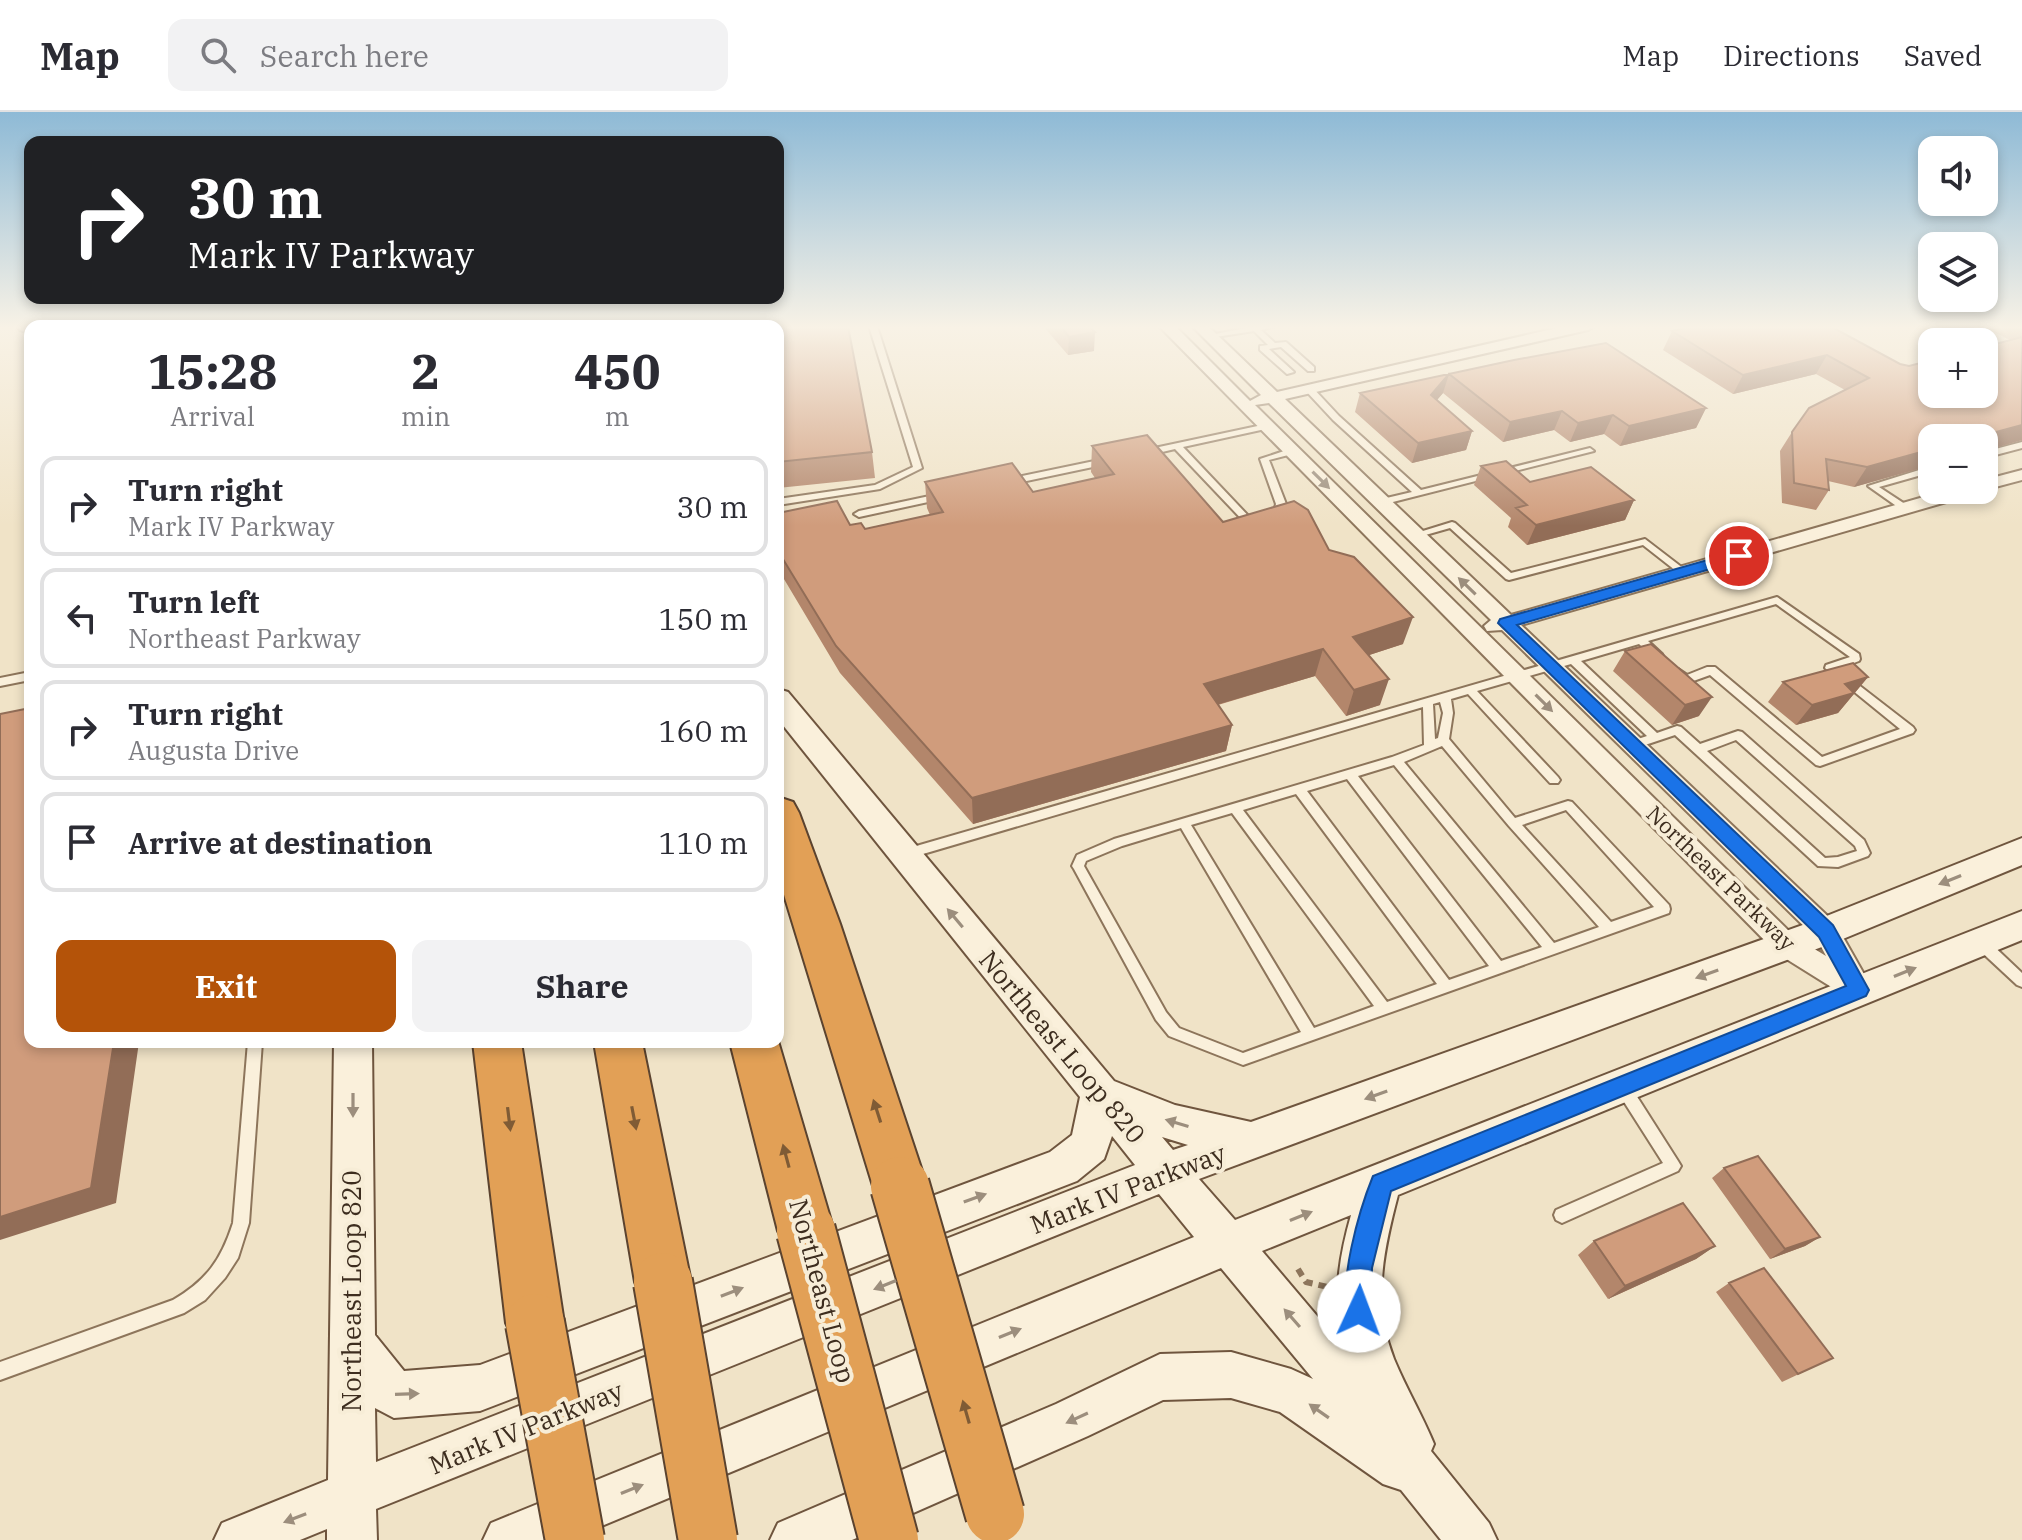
<!DOCTYPE html>
<html lang="en">
<head>
<meta charset="utf-8">
<style>
	:root { --surface:#fff; --page:#f2f2f3; --text:#2b2b33; --muted:#7c7c81; --line:#e1e1e2; --accent:#b45309 }
	body { margin:0; font-family:"IBM Plex Serif",serif; background:var(--page); color:var(--text); height:100vh; display:flex; flex-direction:column; font-size:30px; white-space:nowrap }
	* { box-sizing:border-box; margin:0 }
	p { font-size:26px; color:var(--muted) }
	.icon { flex:none; width:44px; height:44px; fill:none; stroke:currentColor; stroke-width:2; stroke-linecap:round; stroke-linejoin:round }
	.map { position:relative; flex:1; overflow:hidden }
	.details { position:absolute; left:24px; top:208px; width:760px; height:728px; display:flex; flex-direction:column; background:var(--surface); border-radius:16px; box-shadow:0 4px 12px #0003 }
	.details>* { flex:none }
	.hud { position:absolute; left:24px; top:24px; width:760px; height:168px; border-radius:16px; box-shadow:0 4px 12px #0003; background:#202124; color:#fff; overflow:hidden }
	.controls { position:absolute; left:1918px; top:24px; display:grid; gap:16px }
	.controls a { display:grid; place-items:center; width:80px; height:80px; border-radius:16px; background:var(--surface); box-shadow:0 4px 12px #0003; font-size:40px }
	.pin { position:absolute; display:grid; place-items:center; width:68px; height:68px; color:#fff; margin:-34px; border:4px solid #fff; border-radius:50%; box-shadow:0 2px 8px #0007 }
	.me { position:absolute; width:88px; margin:-44px; rotate:2deg; stroke-linejoin:round; filter:drop-shadow(0 0 6px #0008) }
	.turn { display:flex; align-items:center; gap:28px; height:168px; padding:0 32px; font-size:36px }
	.turn .icon { width:104px; height:104px; stroke-width:2.5 }
	.turn b { display:block; font-size:56px; line-height:68px }
	.eta { display:flex; justify-content:space-evenly; align-items:center; height:136px; text-align:center }
	.eta b { font-size:48px; font-weight:700; line-height:56px }
	.cta { display:flex; gap:16px; margin-top:auto; padding:16px 32px }
	.cta a { flex:1; height:92px; border-radius:16px; background:var(--accent); color:#fff; font-size:32px; font-weight:700; line-height:92px; text-align:center }
	.cta a+a { background:var(--page); color:var(--text) }
	ul { padding:0; list-style:none }
	li { display:flex; align-items:center; gap:24px; height:100px; margin:0 16px 12px; padding:0 16px; border:4px solid var(--line); border-radius:16px }
	li div { flex:1 }
	li b { display:block; font-size:30px }
	li em { font-style:normal }
	header { display:flex; align-items:center; gap:48px; box-sizing:border-box; height:112px; padding:0 40px; background:var(--surface); border-bottom:2px solid var(--line) }
	header strong { font-size:38px }
	nav { display:flex; gap:44px; margin-inline-start:auto; font-size:28px }
	.search { width:560px; height:72px; background:var(--page); display:flex; align-items:center; gap:20px; box-sizing:border-box; padding:0 28px; border-radius:16px; color:var(--muted); font-size:30px }
	.map>svg:first-child { display:block }
	.lines { fill:none; stroke-linecap:round; stroke-linejoin:round }
	.lane-casing { stroke:#8d755b; stroke-width:4 }
	.street-casing { stroke:#8d755b; stroke-width:4 }
	.secondary-casing { stroke:#6f553e; stroke-width:4 }
	.highway-casing { stroke:#5b432f; stroke-width:4 }
	.path { stroke:#8d755b; stroke-width:6; stroke-dasharray:8 6; stroke-linecap:butt }
	.lane { fill:#faf0db; fill-rule:evenodd }
	.street { fill:#faf0db; fill-rule:evenodd }
	.secondary { fill:#faf0db; fill-rule:evenodd }
	.highway { fill:#e2a056; fill-rule:evenodd }
	.highway-bridge-casing { stroke:#5b432f; stroke-width:62; stroke-linecap:butt }
	.highway-bridge { stroke:#e2a056; stroke-width:58 }
	.wall { fill:#b3866b }
	.shaded-wall { fill:#926d57 }
	.building { fill:#d09c7c; stroke:#926d57; stroke-width:2 }
	.oneway { fill:#9c8e7d }
	.oneway2 { fill:#7f5b35 }
	.route { fill:#1a73e8; stroke:#114b97; stroke-width:2 }
	.labels { text-anchor:middle; stroke-width:8; stroke-linejoin:round; paint-order:stroke }
	.street-label { font-size:22px; fill:#3d2d1f; stroke:#f7edd7 }
	.near-street-label { font-size:26px; fill:#3d2d1f; stroke:#f7edd7 }
</style>
</head>
<body>
<header>
<strong>Map</strong>
<div class="search"><svg class="icon" aria-label="search" viewBox="0 0 24 24"><circle cx="10" cy="10" r="6"/><path d="M15 15l6 6"/></svg>Search here</div>
<nav><a>Map</a><a>Directions</a><a>Saved</a></nav>
</header>
<div class="map">
<svg width="2022" height="1428" viewBox="0 0 2022 1428">
	<rect width="100%" height="100%" fill="#f0e3c7"/>
	<g class="lines">
		<g class="lane-casing">
			<path id="lane" d="M869 214H877L922 356 880 377 778 393V387L875 373 913 355Z
				M1256 214H1275L1261 218 1275 231 1286 230 1314 255V259H1308L1281 235 1269 237 1294 260 1287 262 1260 238V234L1268 233 1254 219 1209 226 1205 224Z
				M1306 275H1312L1339 304 1421 378 1590 336 1594 339 1381 393 1378 392V388L1412 380 1333 308 1306 279Z
				M1267 312 1271 314 1270 316 1183 335 1256 412 1258 414 1253 417 1250 416 1175 337 1145 344 1141 341 1145 338Z
				M2022 330V336L1984 346V340Z
				M1293 336 1297 339 1296 341 1269 348 1286 392 1282 406 1277 409 1272 406 1276 392 1260 347Z
				M1104 347 1107 348V352L1008 373 1004 370 1008 367Z
				M1932 354V360L1879 375 1908 394V398H1902L1868 374Z
				M939 382 943 385 942 387 859 405 854 402 859 399Z
				M1452 410 1455 411 1511 461 1645 427 1688 460 1683 463 1680 462 1643 433 1509 468 1506 467 1450 416 1415 426 1410 423Z
				M1777 485 1859 542 1860 547 1859 549 1838 557 1913 615 1915 618 1913 621 1820 654 1816 653 1710 563 1685 572 1681 571 1673 561 1678 557 1687 563 1707 555H1715L1822 645 1900 617 1825 556 1826 553 1850 545 1776 492 1648 529 1662 542 1663 544 1662 546H1654L1639 532 1581 549 1657 621 1677 614 1681 615 1700 632 1738 619 1742 620 1864 728 1870 741 1868 744 1838 755 1818 754 1675 623 1633 637 1629 636 1627 633 1629 630 1647 624 1571 552 1477 579 1558 665 1560 668 1558 671H1550L1468 582 1451 587 1453 601 1449 627 1515 706 1568 689 1572 690 1669 793 1670 797 1669 801 1243 953 1169 924 1156 908 1074 757 1072 754 1077 743 1114 727 1392 645 1424 633 1423 595 906 747 902 745 900 742 902 739 906 737ZM1440 590 1443 601 1438 626 1435 627 1433 592ZM1736 628 1855 734 1857 739 1838 745 1825 746 1707 639ZM1442 634 1509 714 1599 815 1554 831 1404 650ZM1394 653 1542 835 1501 849 1358 664ZM1347 667 1489 854 1449 868 1307 679ZM1296 682 1437 872 1387 890 1243 698ZM1566 698 1654 795 1611 810 1522 713ZM1232 701 1374 894 1314 916 1191 713ZM1181 716 1301 920 1243 941 1179 916 1166 900 1084 754 1086 749 1122 734Z
				M30 560V568L0 574V566Z
				M1980 825 1985 826 2022 861V875L2017 873 1975 834 1973 830 1975 826Z
				M248 930H262L249 1111 238 1146 225 1166 205 1188 184 1201 0 1268V1250L173 1188C207 1168 221 1148 233 1111Z
				M1624 970 1629 972 1678 1049 1681 1054 1678 1059 1562 1111 1556 1108 1554 1103 1556 1098 1663 1051 1619 982 1617 977 1619 972Z"/>
		</g>
		<g class="street-casing">
			<path id="street" d="M1159 214H1175L1250 289 1261 283 1192 214H1208L1277 280 1566 214H1595L1588 218 1285 287 1511 503 1948 378H1977L1974 382 1521 513 1835 811 1873 878 1869 886 1859 890 1849 886 1777 841ZM1269 291 1491 508 1484 514 1487 519 1502 518 1817 827 1826 844 1795 825 1255 293Z
				M2022 358V368L1984 378H1983L1984 368Z"/>
		</g>
		<g class="secondary-casing">
			<path id="secondary" d="M17 214H30V221L20 218Z
				M778 577 788 580 1114 969 1175 993 1251 1010 1814 809 2022 726V753L1838 829 1199 1067 1235 1108 2022 799V828L1398 1083C1383 1140 1372 1191 1394 1247 1406 1276 1422 1303 1434 1332L1431 1339 1489 1411 1497 1428H1441L1401 1378 1383 1372 1280 1300 1231 1286 1163 1288 1088 1324 852 1428H770L778 1411 1056 1292 1160 1242 1231 1240 1291 1257 1313 1267 1221 1156 568 1428H483L491 1411 1194 1125 1159 1082 376 1397 377 1428H327V1417L300 1428H214L222 1411 328 1368 334 930H372L375 1223 404 1259 480 1253 1050 1040 1072 1023 1080 985 778 607ZM1112 1024 1135 1053 376 1350 375 1296 394 1306 480 1299 1077 1069 1104 1047ZM1162 1025 1188 1033 1173 1038ZM1351 1103C1338 1149 1332 1190 1345 1237L1262 1139Z"/>
		</g>
		<g class="highway-casing">
			<path id="highway" d="M778 685 793 690 799 701 840 812 927 1074 919 1093 900 1100 881 1093 873 1074 778 763Z
				M778 929 834 1119 825 1138 806 1147 787 1138 778 1119 730 930Z
				M473 930H521L564 1211 555 1231 535 1240 515 1231 506 1211Z
				M594 930H642L691 1170 683 1190 663 1198 643 1190 635 1170Z"/>
		</g>
		<path class="path" d="M1298 1157 1306 1170 1328 1175"/>
		<use href="#lane" class="lane"/>
		<use href="#street" class="street"/>
		<use href="#secondary" class="secondary"/>
		<use href="#highway" class="highway"/>
		<g class="highway-bridge-casing">
			<path id="highway-bridge" d="M900 1074 995 1402
				M806 1119 889 1428
				M663 1170 708 1428
				M535 1211 575 1428"/>
		</g>
		<use href="#highway-bridge" class="highway-bridge"/>
	</g>
	<path class="wall" d="M778 214 872 340 875 366 778 376Z
		M1043 214H1089L1094 239 1068 243Z
		M1982 214H2022V328L1984 339V326H1932V353L1854 375 1828 369 1829 378 1816 398 1782 391 1780 339 1792 320 1845 278 1816 262 1733 282 1663 238 1672 219 1909 254 2010 228Z
		M1514 248 1706 296 1696 316 1620 334 1604 322 1570 330 1554 318 1503 330 1443 281 1437 288 1472 319 1466 338 1412 351 1355 300 1360 281Z
		M1092 334 1223 410 1329 438 1403 532 1369 543 1380 593 1346 604 1315 564 1218 593 1232 613 1226 639 973 712 840 561 778 457V401L850 413 865 417 930 403 927 396 925 370 1033 380 1095 366 1091 360Z
		M1481 354 1530 370 1634 388 1625 408 1527 433 1508 415 1511 406 1474 373Z
		M1625 539 1699 604 1672 613 1613 559Z
		M1868 565 1838 601 1796 613 1768 590 1783 570Z
		M1724 1056 1820 1125 1805 1134 1770 1147 1712 1066Z
		M1594 1129 1715 1134 1696 1147 1608 1187 1578 1143Z
		M1729 1171 1833 1246 1782 1270 1716 1180Z"/>
	<path class="shaded-wall" d="M1095 220 1094 239 1068 243 1069 225Z
		M1827 243 1816 262 1733 282 1743 263Z
		M1449 262 1443 281 1425 302 1431 283Z
		M1706 296 1696 316 1620 334 1629 314Z
		M1562 299 1554 318 1503 330 1510 310Z
		M1613 303 1604 322 1570 330 1578 311Z
		M2022 313V328L1984 339V326H1974Z
		M1472 319 1466 338 1412 351 1418 331Z
		M1932 337V353L1854 375 1867 355Z
		M1634 388 1625 408 1527 433 1536 413Z
		M1413 505 1403 532 1345 551 1353 525Z
		M1323 537 1315 564 1199 598 1204 572Z
		M1868 565 1838 601 1796 613 1812 593 1845 572Z
		M1389 567 1380 593 1346 604 1354 578Z
		M1712 585 1699 604 1672 613 1685 593Z
		M1232 613 1226 639 973 712 972 686Z
		M114 930H139L116 1091 0 1128V1105Z
		M1820 1125 1805 1134 1770 1147 1785 1137Z
		M1715 1134 1696 1147 1608 1187 1625 1174Z"/>
	<path class="building" d="M778 214H848L872 340 778 350Z
		M1060 214H1089L1095 220 1069 225Z
		M1695 214H1830L1900 252 1909 254 1932 248V282H1984V235L2022 225V313L1974 326H1932V337L1867 355 1826 347 1829 378 1794 371 1792 320 1809 296 1869 266 1827 243 1743 263 1672 219Z
		M1606 231 1706 296 1629 314 1613 303 1578 311 1562 299 1510 310 1449 262 1431 283 1472 319 1418 331 1360 281 1514 248Z
		M1147 323 1223 410 1294 389 1308 398 1329 438 1354 445 1413 505 1353 525 1389 567 1354 578 1323 537 1204 572 1232 613 972 686 836 534 778 439V401L837 389 850 413 861 411 865 417 943 400 925 370 1012 351 1033 380 1114 362 1092 334Z
		M1506 349 1530 370 1591 355 1634 388 1536 413 1516 396 1527 393 1481 354Z
		M1651 532 1712 585 1685 593 1625 539Z
		M1853 551 1868 565 1845 572 1854 581 1812 593 1783 570Z
		M30 596V930H114L91 1076 0 1105V602Z
		M1758 1044 1820 1125 1785 1137 1724 1056Z
		M1683 1091 1715 1134 1625 1174 1594 1129Z
		M1764 1156 1833 1246 1798 1262 1729 1171Z"/>
	<defs><path id="oneway-solid" d="M-6-.8H1V-3.2L6.5 0L1 3.2V.8H-6Z" transform="scale(2)"/></defs>
	<g class="oneway">
		<use href="#oneway-solid" transform="translate(1321 368) rotate(45)"/>
		<use href="#oneway-solid" transform="translate(1467 474) rotate(-136)"/>
		<use href="#oneway-solid" transform="translate(1544 591) rotate(45)"/>
		<use href="#oneway-solid" transform="translate(1950 768) rotate(158)"/>
		<use href="#oneway-solid" transform="translate(955 806) rotate(-130)"/>
		<use href="#oneway-solid" transform="translate(1905 860) rotate(-22)"/>
		<use href="#oneway-solid" transform="translate(1707 862) rotate(160)"/>
		<use href="#oneway-solid" transform="translate(1376 983) rotate(160)"/>
		<use href="#oneway-solid" transform="translate(353 993) rotate(90)"/>
		<use href="#oneway-solid" transform="translate(1177 1011) rotate(-163)"/>
		<use href="#oneway-solid" transform="translate(975 1086) rotate(-20)"/>
		<use href="#oneway-solid" transform="translate(1301 1104) rotate(-22)"/>
		<use href="#oneway-solid" transform="translate(885 1173) rotate(158)"/>
		<use href="#oneway-solid" transform="translate(732 1180) rotate(-21)"/>
		<use href="#oneway-solid" transform="translate(1292 1206) rotate(-131)"/>
		<use href="#oneway-solid" transform="translate(1010 1221) rotate(-22)"/>
		<use href="#oneway-solid" transform="translate(407 1282) rotate(-2)"/>
		<use href="#oneway-solid" transform="translate(1319 1299) rotate(-145)"/>
		<use href="#oneway-solid" transform="translate(1077 1306) rotate(155)"/>
		<use href="#oneway-solid" transform="translate(632 1377) rotate(-22)"/>
		<use href="#oneway-solid" transform="translate(295 1406) rotate(159)"/>
	</g>
	<g class="oneway2">
		<use href="#oneway-solid" transform="translate(877 999) rotate(-108)"/>
		<use href="#oneway-solid" transform="translate(634 1006) rotate(79)"/>
		<use href="#oneway-solid" transform="translate(509 1007) rotate(83)"/>
		<use href="#oneway-solid" transform="translate(786 1044) rotate(-105)"/>
		<use href="#oneway-solid" transform="translate(966 1300) rotate(-106)"/>
	</g>
	<linearGradient id="sky" x2="0" y2="1"><stop stop-color="#8ebad6"/><stop offset="0.52" stop-color="#f8f2e6"/><stop offset="1" stop-color="#f8f2e6" stop-opacity="0"/></linearGradient>
	<rect width="2022" height="414" fill="url(#sky)"/>
	<path class="route" d="M1739 439 1745 441V447L1517 513 1833 813 1869 878 1866 884 1391 1079 1372 1156 1371 1199 1367 1208 1359 1211 1350 1208C1336 1175 1360 1096 1373 1064L1846 874 1819 825 1498 511 1500 507Z"/>
	<g class="labels">
		<g class="street-label">
			<text transform="translate(1721 766) rotate(44)" y="8">Northeast Parkway</text>
		</g>
		<g class="near-street-label">
			<text transform="translate(1062 935) rotate(50)" y="9">Northeast Loop 820</text>
			<text transform="translate(1128 1077) rotate(-21)" y="9">Mark IV Parkway</text>
			<text transform="translate(352 1179) rotate(-90)" y="9">Northeast Loop 820</text>
			<text transform="translate(822 1179) rotate(75)" y="9">Northeast Loop</text>
			<text transform="translate(526 1316) rotate(-22)" y="9">Mark IV Parkway</text>
		</g>
	</g>
</svg>
<div class="controls">
<a><svg class="icon" aria-label="sound" viewBox="0 0 24 24"><path d="M4 9h4l5-4v14l-5-4H4zM17 9q2 3 0 6"/></svg></a>
<a><svg class="icon" aria-label="layers" viewBox="0 0 24 24"><path d="M12 4l9 5-9 5-9-5zM3 14l9 5 9-5"/></svg></a>
<a>+</a>
<a>−</a>
</div>
<div class="pin" style="left:1739px;top:444px;background:#d93025"><svg class="icon" aria-label="arrive" viewBox="0 0 24 24"><path d="M6 21V4h12l-3 4 3 4H6"/></svg></div>
<svg class="me" style="left:1359px;top:1199px" viewBox="-20 -20 40 40"><circle r="19" fill="#fff"/><path d="M0-13L10 11 0 6-10 11z" fill="#1a73e8"/></svg>
<div class="hud">
<div class="turn"><svg class="icon" aria-label="right" viewBox="0 0 24 24"><path d="M7 20v-9h11M14 6l5 5-5 5"/></svg><div><b>30 m</b>Mark IV Parkway</div></div>
</div>
<section class="details">
<div class="eta">
<div><b>15:28</b><p>Arrival</p></div>
<div><b>2</b><p>min</p></div>
<div><b>450</b><p>m</p></div>
</div>
<ul>
<li><svg class="icon" aria-label="right" viewBox="0 0 24 24"><path d="M7 20v-9h11M14 6l5 5-5 5"/></svg><div><b>Turn right</b><p>Mark IV Parkway</p></div><em>30 m</em></li>
<li><svg class="icon" aria-label="left" viewBox="0 0 24 24"><path d="M17 20v-9H6M10 6l-5 5 5 5"/></svg><div><b>Turn left</b><p>Northeast Parkway</p></div><em>150 m</em></li>
<li><svg class="icon" aria-label="right" viewBox="0 0 24 24"><path d="M7 20v-9h11M14 6l5 5-5 5"/></svg><div><b>Turn right</b><p>Augusta Drive</p></div><em>160 m</em></li>
<li><svg class="icon" aria-label="arrive" viewBox="0 0 24 24"><path d="M6 21V4h12l-3 4 3 4H6"/></svg><div><b>Arrive at destination</b></div><em>110 m</em></li>
</ul>
<div class="cta"><a>Exit</a><a>Share</a></div>
</section>
</div>
</body>
</html>
